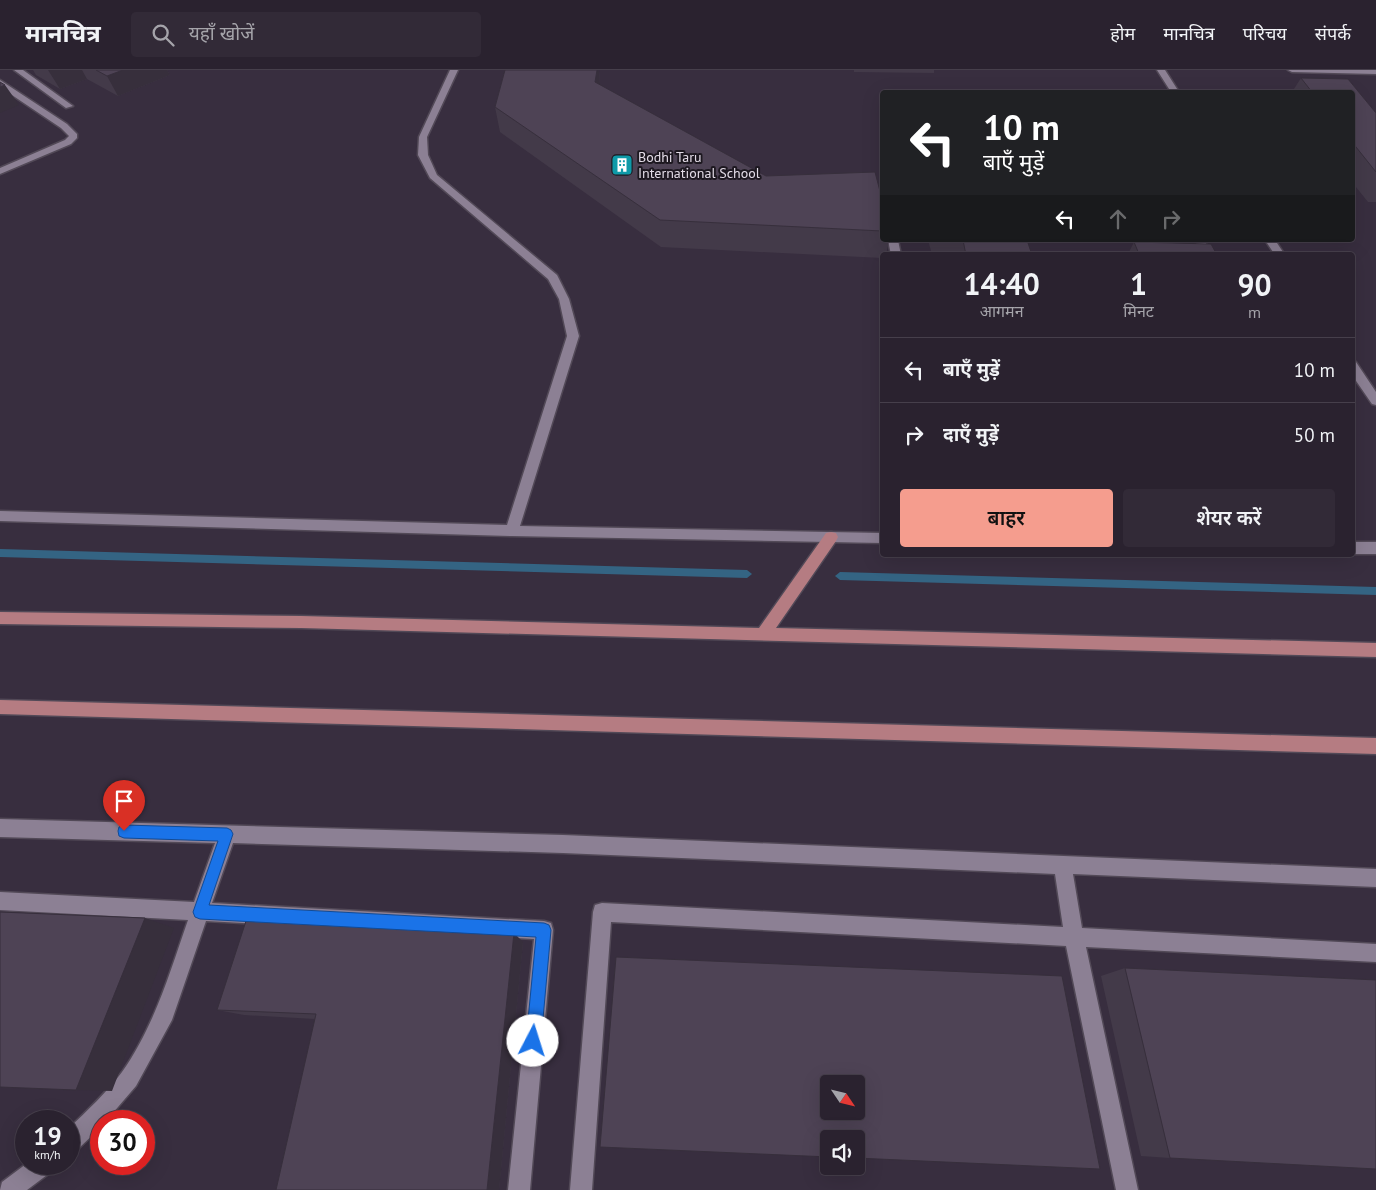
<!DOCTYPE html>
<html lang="hi">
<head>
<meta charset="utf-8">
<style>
	:root { --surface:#2a222f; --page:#322a37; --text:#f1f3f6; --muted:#a5a4aa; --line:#463f4b; --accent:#f59d8e }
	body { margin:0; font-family:"PT Sans","Noto Sans Devanagari",sans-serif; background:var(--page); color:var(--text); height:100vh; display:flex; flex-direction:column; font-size:19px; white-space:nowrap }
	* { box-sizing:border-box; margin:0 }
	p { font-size:16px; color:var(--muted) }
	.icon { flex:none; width:28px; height:28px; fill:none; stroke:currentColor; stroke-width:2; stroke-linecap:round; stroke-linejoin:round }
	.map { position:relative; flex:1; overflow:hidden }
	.drawer { position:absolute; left:880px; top:182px; width:475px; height:305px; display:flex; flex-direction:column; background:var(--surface); border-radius:5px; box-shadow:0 5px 20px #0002,0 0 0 1px var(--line) }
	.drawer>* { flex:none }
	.banner { position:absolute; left:880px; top:20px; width:475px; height:152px; border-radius:5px; box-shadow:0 5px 20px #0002,0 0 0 1px var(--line); background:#202124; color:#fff; overflow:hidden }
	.needle { width:32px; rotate:125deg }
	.controls { position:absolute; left:820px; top:1005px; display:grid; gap:10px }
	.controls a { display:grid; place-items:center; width:45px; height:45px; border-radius:5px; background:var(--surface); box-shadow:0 5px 20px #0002,0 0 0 1px var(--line); font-size:25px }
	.speed { position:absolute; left:15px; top:1040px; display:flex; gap:10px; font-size:25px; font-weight:700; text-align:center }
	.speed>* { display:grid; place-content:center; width:65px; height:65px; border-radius:50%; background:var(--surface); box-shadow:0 5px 20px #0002,0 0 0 1px var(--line); line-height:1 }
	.speed small { font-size:12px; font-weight:400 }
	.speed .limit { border:8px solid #d22; background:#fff; color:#111 }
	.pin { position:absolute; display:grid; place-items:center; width:42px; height:42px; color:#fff; margin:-51px -21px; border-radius:50% 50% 50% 0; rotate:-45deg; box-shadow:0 0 5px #0007 }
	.pin .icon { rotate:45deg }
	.me { position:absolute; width:55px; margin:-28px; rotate:5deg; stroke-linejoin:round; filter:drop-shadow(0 0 4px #0008) }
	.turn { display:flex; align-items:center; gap:18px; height:105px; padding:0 20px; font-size:22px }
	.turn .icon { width:65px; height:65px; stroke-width:2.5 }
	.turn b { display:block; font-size:35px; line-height:42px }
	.lanes { display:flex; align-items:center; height:48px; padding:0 20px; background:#0003; justify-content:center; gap:25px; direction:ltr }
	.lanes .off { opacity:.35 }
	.eta { display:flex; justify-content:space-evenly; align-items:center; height:85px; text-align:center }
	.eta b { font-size:30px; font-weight:600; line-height:35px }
	.cta { display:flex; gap:10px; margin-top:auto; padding:10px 20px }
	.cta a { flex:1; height:58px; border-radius:5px; background:var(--accent); color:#111; font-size:20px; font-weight:600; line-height:58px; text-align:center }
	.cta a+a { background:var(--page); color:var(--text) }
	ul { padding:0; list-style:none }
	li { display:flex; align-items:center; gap:15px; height:65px; padding:0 20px; border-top:1px solid var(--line) }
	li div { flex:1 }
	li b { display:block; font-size:19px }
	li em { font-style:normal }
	header { display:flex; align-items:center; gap:30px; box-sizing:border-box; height:70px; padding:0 25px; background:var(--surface); border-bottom:1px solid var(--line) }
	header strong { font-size:24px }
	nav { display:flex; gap:28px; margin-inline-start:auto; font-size:18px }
	.search { width:350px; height:45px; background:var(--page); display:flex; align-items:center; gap:12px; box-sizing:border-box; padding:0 18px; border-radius:5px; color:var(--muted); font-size:19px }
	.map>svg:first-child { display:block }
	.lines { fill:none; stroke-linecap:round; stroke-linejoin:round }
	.stream { fill:#346483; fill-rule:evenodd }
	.minor-casing { stroke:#524957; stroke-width:3 }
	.major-casing { stroke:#524957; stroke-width:3 }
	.minor { fill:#8c8094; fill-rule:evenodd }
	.major { fill:#b57c82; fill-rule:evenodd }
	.wall { fill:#433a49 }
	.shaded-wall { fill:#372f3c }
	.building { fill:#4e4355; stroke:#372f3c; fill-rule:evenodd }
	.route { fill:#1a73e8; stroke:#114b97 }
	.labels { text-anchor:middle; stroke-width:4; stroke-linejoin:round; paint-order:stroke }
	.far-poi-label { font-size:14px; fill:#e2dbe6; stroke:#1d1820; text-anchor:start }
</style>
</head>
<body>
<header>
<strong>मानचित्र</strong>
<div class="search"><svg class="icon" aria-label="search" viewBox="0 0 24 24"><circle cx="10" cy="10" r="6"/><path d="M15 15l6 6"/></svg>यहाँ खोजें</div>
<nav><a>होम</a><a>मानचित्र</a><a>परिचय</a><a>संपर्क</a></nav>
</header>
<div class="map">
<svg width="1376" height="1120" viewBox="0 0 1376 1120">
	<rect width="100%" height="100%" fill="#382e3f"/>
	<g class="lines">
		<path class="stream" d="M0 479 747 500 752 504 747 508 0 487Z
			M840 502 1376 517V525L840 510 835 506Z"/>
		<g class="minor-casing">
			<path id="minor" d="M14 0H23L73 36 66 38Z
				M450 0H458L427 67 428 85 437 105 557 205 569 229 579 266 520 456 882 463V473L512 466 0 451V441L507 455 567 266 559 229 548 209 430 108 418 85 419 67Z
				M1157 0H1165L1179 22H1171Z
				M1288 0H1376V4L1292 2Z
				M0 10 67 54 77 64V68L71 74 0 104V98L65 70 69 66 61 58 0 17Z
				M888 170H898L901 185H891Z
				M1194 170H1204L1212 185H1202Z
				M1265 170H1275L1285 185H1275Z
				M1352 291 1356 292 1376 322V335L1372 334 1352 305Z
				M1352 472H1376V484H1352Z
				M0 749 563 765 1376 799V817L1073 804 1082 858 1376 874V892L1086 877 1138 1120H1116L1066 876 611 852 592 1120H570L593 842 595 835 602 833 1063 857 1055 804 563 783 233 773 212 833 544 851 551 853 553 860 530 1120H508L534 869 206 851 172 950 136 1016 106 1051H101V1057L77 1080 69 1083V1058C87 1041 107 1022 122 1002 154 957 170 902 188 850L0 840V822L194 832 215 773 0 767Z
				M26 1094H54L51 1102 27 1120H0L2 1112Z"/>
		</g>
		<g class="major-casing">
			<path id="major" d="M831 462 836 463 838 467 836 471 776 558 1376 573V587L301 558 0 554V542L301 546 759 558 826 463Z
				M0 630 1376 668V684L0 644Z"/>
		</g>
		<use href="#minor" class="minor"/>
		<use href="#major" class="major"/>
	</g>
	<path class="wall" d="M33 0H167L170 5 118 26 87 9 60 19 36 5Z
		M505 0H599L600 15 766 106 882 129V170H889L886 185H882V188L661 177 500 62 495 37Z
		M854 0H934V3L854 2Z
		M1301 8 1348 9 1376 43V132H1368L1352 112V22H1292Z
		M917 170H1027L1032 185H948L947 182 931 181 928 170Z
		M1134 172 1217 185H1060L1062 182 1128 184Z
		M523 872 499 1120H276L315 949 244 945 217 940Z
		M1125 898 1170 1088 1141 1086 1101 906Z"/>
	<path class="shaded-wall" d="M48 0H82L87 9 60 19Z
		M123 0H167L170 5 118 26 107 6Z
		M597 0H599L600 15 597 38 595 12Z
		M5 15 19 35 0 43V17Z
		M145 848 174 858 112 1021 76 1020Z
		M514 863 523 872 499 1120H487Z"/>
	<path class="building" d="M96 0H123L107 6Z
		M505 0H597L595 12 766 106 875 102 882 129V161L660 150 495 37Z
		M1301 8 1348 9 1376 43V102L1352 72V22H1312Z
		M0 12 5 15 0 17Z
		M955 170H962L961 172H956Z
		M963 170H1027L1032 185H966Z
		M1134 172 1211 174 1217 185H1063L1062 182 1139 184Z
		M0 842 145 848 76 1020 0 1017Z
		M246 851 514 863 487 1120H276L316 944 217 940Z
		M616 887 1062 906 1100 1099 856 1088V1069H829V1087L600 1077ZM829 1014H856V1041H829Z
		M1125 898 1376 910V1099L1170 1088Z"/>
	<path class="route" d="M124 755 227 758 231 760 233 764 209 835 544 853 549 855 551 860 541 971 539 977 533 979 528 977 526 971 536 867 200 849 195 847 193 842 218 771 124 768 119 766 118 761 119 757Z"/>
	<defs>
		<g id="building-square" transform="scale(1.125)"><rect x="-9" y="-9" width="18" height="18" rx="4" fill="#0f9aa8" stroke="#1d1820"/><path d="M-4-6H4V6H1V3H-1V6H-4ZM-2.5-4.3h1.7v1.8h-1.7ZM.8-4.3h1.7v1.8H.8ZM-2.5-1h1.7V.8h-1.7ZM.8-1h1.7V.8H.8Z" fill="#fff"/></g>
	</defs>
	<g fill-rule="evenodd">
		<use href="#building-square" x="622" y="95"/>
	</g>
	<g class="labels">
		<g class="far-poi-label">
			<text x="638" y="92">Bodhi Taru<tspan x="638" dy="16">International School</tspan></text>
		</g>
	</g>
</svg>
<div class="controls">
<a><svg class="needle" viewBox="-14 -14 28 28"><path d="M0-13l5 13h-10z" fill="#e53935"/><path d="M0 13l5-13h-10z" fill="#a5a4aa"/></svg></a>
<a><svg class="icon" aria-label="sound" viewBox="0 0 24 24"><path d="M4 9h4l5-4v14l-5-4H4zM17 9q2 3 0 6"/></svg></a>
</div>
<div class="speed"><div>19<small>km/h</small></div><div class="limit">30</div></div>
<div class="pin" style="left:124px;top:761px;background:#d93025"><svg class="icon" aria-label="arrive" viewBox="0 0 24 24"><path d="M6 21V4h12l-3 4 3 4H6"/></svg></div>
<svg class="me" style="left:533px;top:971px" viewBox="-20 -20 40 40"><circle r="19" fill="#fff"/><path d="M0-13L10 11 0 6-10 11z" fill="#1a73e8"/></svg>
<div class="banner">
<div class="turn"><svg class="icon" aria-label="left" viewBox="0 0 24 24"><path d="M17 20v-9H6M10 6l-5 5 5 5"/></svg><div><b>10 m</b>बाएँ मुड़ें</div></div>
<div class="lanes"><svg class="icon" aria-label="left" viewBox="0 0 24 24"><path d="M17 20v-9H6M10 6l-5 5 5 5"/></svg><svg class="icon off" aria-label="ahead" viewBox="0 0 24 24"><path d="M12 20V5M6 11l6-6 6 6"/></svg><svg class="icon off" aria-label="right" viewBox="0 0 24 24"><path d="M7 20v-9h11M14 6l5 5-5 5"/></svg></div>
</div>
<section class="drawer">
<div class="eta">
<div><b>14:40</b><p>आगमन</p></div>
<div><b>1</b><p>मिनट</p></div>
<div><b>90</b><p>m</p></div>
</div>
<ul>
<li><svg class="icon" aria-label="left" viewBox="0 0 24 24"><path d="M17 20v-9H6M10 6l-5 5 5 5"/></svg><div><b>बाएँ मुड़ें</b></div><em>10 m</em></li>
<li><svg class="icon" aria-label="right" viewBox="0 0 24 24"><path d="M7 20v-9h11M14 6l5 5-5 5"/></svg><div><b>दाएँ मुड़ें</b></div><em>50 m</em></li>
</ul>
<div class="cta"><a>बाहर</a><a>शेयर करें</a></div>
</section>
</div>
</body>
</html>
